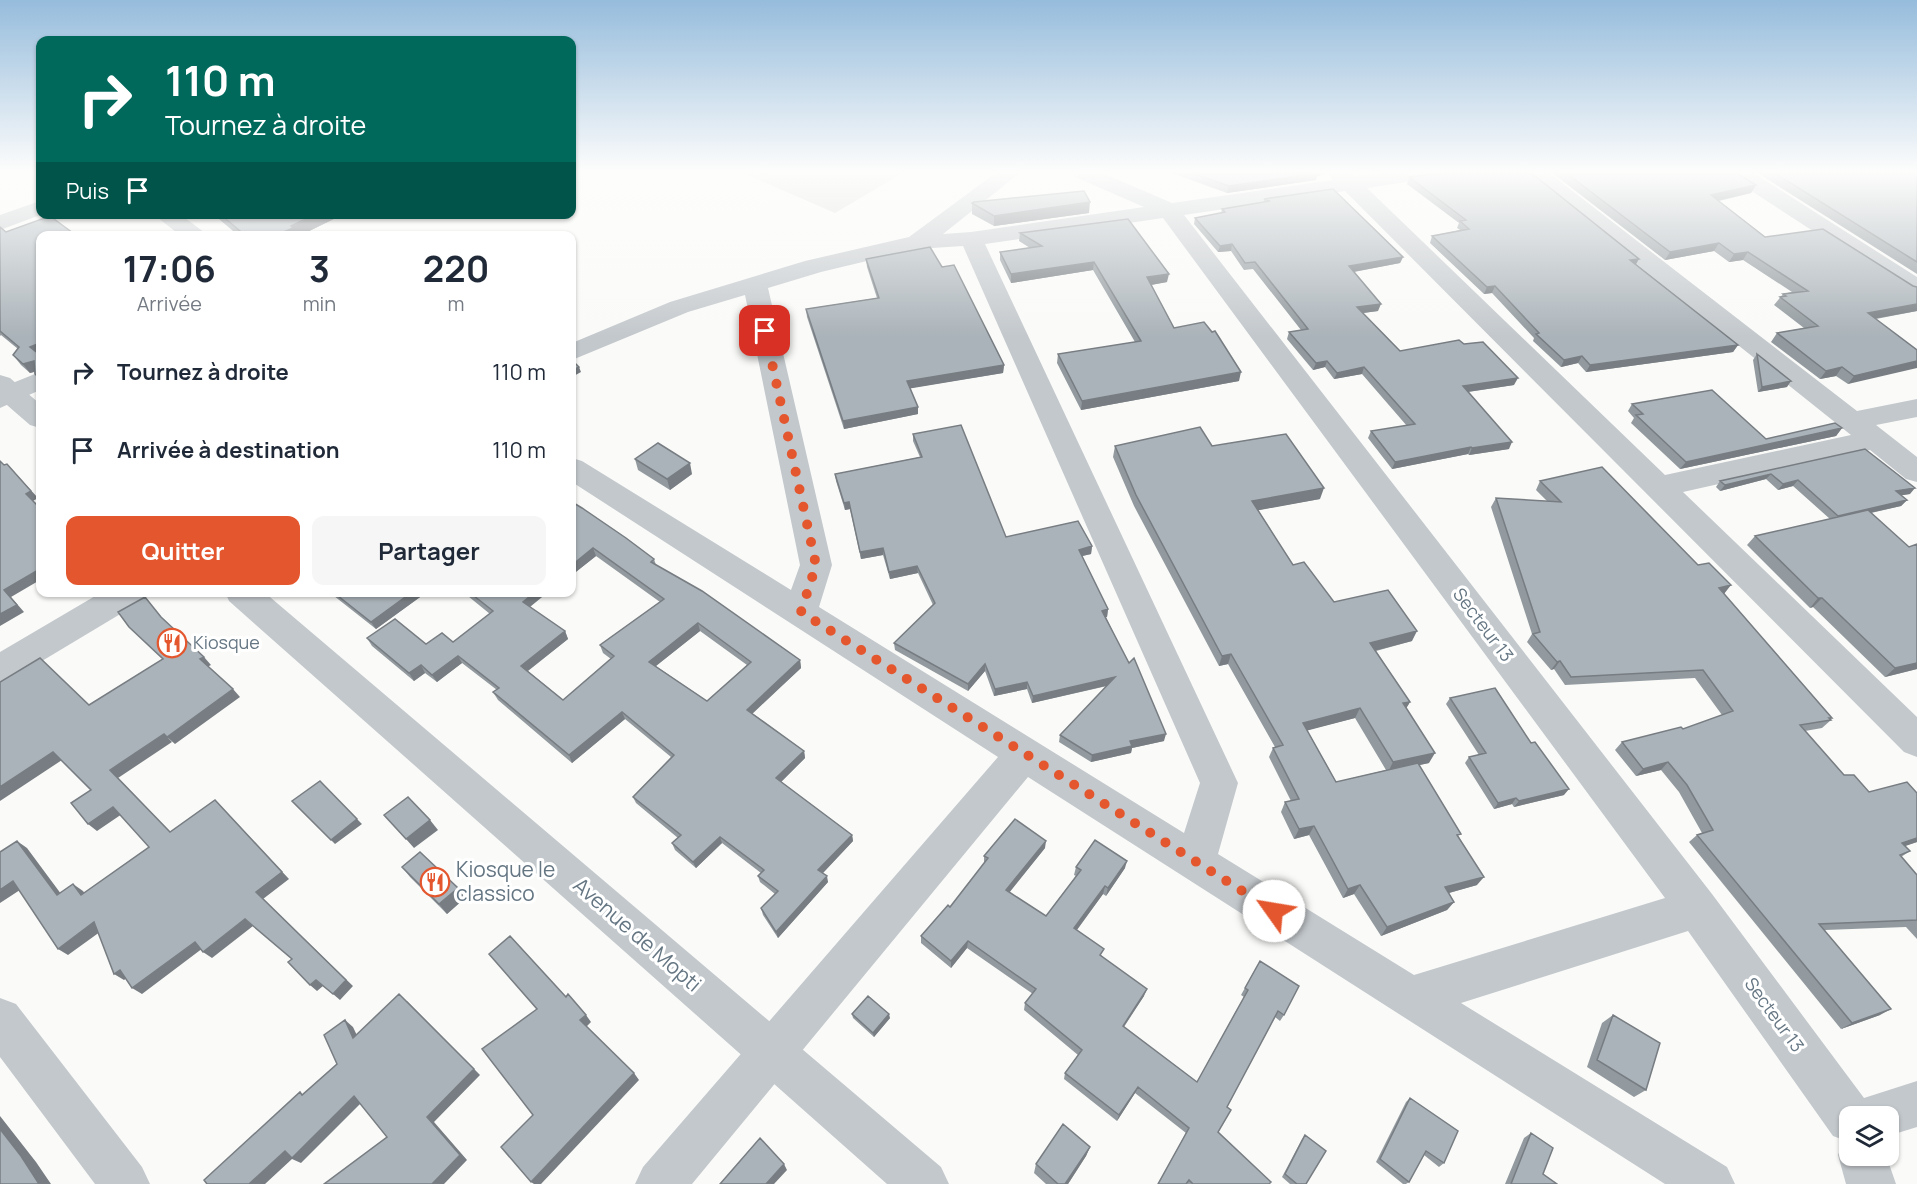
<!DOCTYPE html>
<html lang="fr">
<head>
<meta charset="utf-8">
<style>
	:root { --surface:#fff; --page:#f6f6f7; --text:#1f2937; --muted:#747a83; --accent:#e4572e }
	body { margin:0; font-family:Manrope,sans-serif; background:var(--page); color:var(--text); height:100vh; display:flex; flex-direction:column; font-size:22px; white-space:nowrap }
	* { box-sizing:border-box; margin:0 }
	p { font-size:20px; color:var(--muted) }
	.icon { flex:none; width:33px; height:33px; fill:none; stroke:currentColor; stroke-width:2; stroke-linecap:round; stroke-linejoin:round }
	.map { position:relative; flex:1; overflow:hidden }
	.drawer { position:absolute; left:36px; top:231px; width:540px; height:366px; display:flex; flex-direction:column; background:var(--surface); border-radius:12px; box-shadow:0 2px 4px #0004 }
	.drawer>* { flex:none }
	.banner { position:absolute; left:36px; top:36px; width:540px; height:183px; border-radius:12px; box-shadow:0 2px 4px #0004; background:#00695c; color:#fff; overflow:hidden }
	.fabs { position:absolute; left:1839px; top:1106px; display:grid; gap:12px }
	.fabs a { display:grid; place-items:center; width:60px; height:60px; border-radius:12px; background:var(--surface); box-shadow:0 2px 4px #0004; font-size:30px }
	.pin { position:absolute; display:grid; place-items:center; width:51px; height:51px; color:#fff; margin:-26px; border-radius:12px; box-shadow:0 3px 9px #0006 }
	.me { position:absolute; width:66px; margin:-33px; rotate:302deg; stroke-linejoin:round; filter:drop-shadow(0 0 4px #0008) }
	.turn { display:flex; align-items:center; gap:21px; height:126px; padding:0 30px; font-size:27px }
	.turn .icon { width:78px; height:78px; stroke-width:2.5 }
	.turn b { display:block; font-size:42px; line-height:51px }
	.then { display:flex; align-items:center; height:57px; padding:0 30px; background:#0003; gap:12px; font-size:22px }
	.eta { display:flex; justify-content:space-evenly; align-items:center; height:102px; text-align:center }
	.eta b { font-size:36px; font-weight:700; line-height:42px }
	.cta { display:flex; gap:12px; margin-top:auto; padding:12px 30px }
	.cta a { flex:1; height:69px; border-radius:12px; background:var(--accent); color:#fff; font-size:24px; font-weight:700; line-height:69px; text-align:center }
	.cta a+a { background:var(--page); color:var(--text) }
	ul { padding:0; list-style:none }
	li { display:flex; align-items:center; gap:18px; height:78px; padding:0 30px }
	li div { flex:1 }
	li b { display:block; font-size:22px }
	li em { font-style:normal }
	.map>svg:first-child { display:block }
	.green { fill:#dadfd7 }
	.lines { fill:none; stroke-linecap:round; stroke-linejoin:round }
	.minor { fill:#c3c8cc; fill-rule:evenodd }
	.tertiary { fill:#c3c8cc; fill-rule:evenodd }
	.wall { fill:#929a9f; fill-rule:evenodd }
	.shaded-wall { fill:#777d82 }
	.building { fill:#aab3b9; stroke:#777d82; stroke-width:1.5; fill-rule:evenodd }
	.route { stroke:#e4572e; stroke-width:10; stroke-dasharray:0 18 }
	.labels { text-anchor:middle; stroke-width:6; stroke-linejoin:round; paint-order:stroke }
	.street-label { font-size:18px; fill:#657683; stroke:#fff }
	.poi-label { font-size:18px; fill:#657683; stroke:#fff; text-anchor:start }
	.near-poi-label { font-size:21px; fill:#657683; stroke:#fff; text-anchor:start }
	.near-street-label { font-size:21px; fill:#657683; stroke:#fff }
</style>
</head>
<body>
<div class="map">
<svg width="1917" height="1184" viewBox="0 0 1917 1184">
	<rect width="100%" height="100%" fill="#fafaf8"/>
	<path class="green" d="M741 172H904L835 213Z"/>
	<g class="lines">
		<path class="minor" d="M997 172H1021L943 234 971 232 1144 207 1075 177 1072 172H1100L1172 203 1333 180 1327 172H1350L1355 176 1388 172H1442L1439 177 1431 178 1367 188 1665 475 1851 435 1527 177 1524 172H1548L1857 411 1917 399V417L1876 425 1917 457V482L1906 479 1870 450 1683 492 1917 717V757L1904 752 1345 191 1184 215 1712 894 1864 1098 1917 1081V1127L1888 1136V1116H1850V1155H1886L1896 1184H1846L1838 1155 1844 1140 1833 1136 1688 931 1461 1003 1727 1167 1735 1184H1665L1028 777 692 1184H635L643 1167 998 757 572 482V458L582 461 791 590 800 565 745 295 688 312 572 360V343L670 302 805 261 909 237ZM1163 218 1665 898 1414 975 1218 854 1238 783 985 244ZM963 246 1200 783 1184 833 819 607 832 565 768 288 821 272 917 249Z
			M1727 172H1752L1917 277V295L1908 293 1730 177Z
			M40 201V214H43L0 230V215Z
			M153 214H180L209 236H181Z
			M40 372V390L0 408V388Z
			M102 592H146L142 601 12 679 0 683V652Z
			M0 998 16 1004 142 1167 150 1184H95L0 1057Z"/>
		<path class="tertiary" d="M0 375 10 378 40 404V428L30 425 0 399Z
			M225 592H264L941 1167 949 1184H887L229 601Z"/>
	</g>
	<path class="wall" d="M1169 172H1327L1326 174 1317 176 1316 180 1227 193Z
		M1551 172H1735L1756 185 1751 193 1719 201 1765 237 1917 287V311L1876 319 1917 350 1848 384 1836 376 1820 379 1771 342 1777 333 1804 328 1774 305 1783 294 1792 292 1743 260 1729 262 1714 251 1665 260Z
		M1756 172H1917V274Z
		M1442 173 1636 264 1738 345 1733 352 1586 372 1578 363 1561 367 1533 341 1534 338 1492 293 1484 294 1430 243 1432 236 1460 230 1457 228 1459 223 1407 184 1409 177Z
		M1264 199 1403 257 1400 263 1354 272 1378 311 1363 313 1400 351 1464 344 1514 385 1468 392 1509 449 1469 455 1468 454 1392 469 1368 438 1371 431 1407 426 1362 374 1334 379 1325 367 1313 370 1287 339 1289 332 1301 330 1253 269 1244 270 1231 251 1218 252 1194 224 1195 218 1221 213 1222 209 1264 202Z
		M972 203 1089 213 994 226 972 214Z
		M213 214H344L299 236H239Z
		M0 227 34 372 30 373 21 365 13 355 18 349 1 335 0 336Z
		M1020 233 1167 282 1151 285 1174 328 1239 381 1081 410 1057 363 1058 354 1135 342 1093 270 1011 283 1000 260V252L1030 248 1019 241Z
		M866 259 1004 365 1003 373 910 388 918 407V414L844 429 807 317 806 309 877 298 867 267Z
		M1757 354 1787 387 1758 392 1753 360Z
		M1632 404 1766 439 1842 428 1836 436 1680 469 1631 423 1634 418 1628 411Z
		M913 434 1006 537 1092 546 1091 554 1082 556 1108 609 1107 617H1106L1164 741 1132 748 1131 753 1091 762 1059 742 1060 735 1107 686 1032 703 1027 689 994 696 985 671 968 691 895 650 894 643 933 605 918 573 890 579 883 555 861 559 850 509 845 510 836 481 835 474 920 457 913 441Z
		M1115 446H1212L1320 499 1258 510 1293 565 1334 602 1412 641 1376 651 1410 702 1406 708 1429 763 1419 765 1459 837 1477 885 1449 893 1454 902 1447 910 1381 936 1354 894 1343 898 1309 835 1294 839 1281 812 1285 802 1291 801 1269 757 1273 748 1275 747 1228 664 1219 666 1134 506 1113 457ZM1355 718 1386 770 1336 782 1307 730Z
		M1865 449 1910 494 1901 495 1907 500 1901 506 1871 513 1917 669 1885 677 1813 607 1810 608 1747 545 1755 536 1830 519 1793 486 1778 490 1766 479 1720 491 1716 487 1720 481Z
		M635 459 692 474 670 490 638 470Z
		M1540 481 1724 594 1832 718 1830 719 1831 720 1822 728 1805 731 1844 775 1869 792 1917 793V842L1904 846 1910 851 1901 857 1917 875V939L1906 927 1825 930 1880 1015 1841 1029 1689 842 1697 835 1702 833 1679 792 1661 770 1636 776 1615 750 1622 742 1683 729 1722 715 1695 678 1565 685 1554 669 1551 670 1527 642 1532 634 1491 507 1496 498 1547 501 1536 490Z
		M572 502 654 559 656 565 800 660 801 668 752 713 804 751 805 758 781 782 852 835 853 841 823 873 828 882 778 938 763 915 761 908 775 894 760 882 758 876 761 873 722 843 696 868 675 850 672 843 678 838 636 803 633 797 671 757 625 719 572 763 498 700 493 692 497 690 462 663 437 682 425 673 414 681 372 646 367 638 426 644 453 642 490 614 463 592H548L530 607 565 631 568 639 528 671 563 700 611 659 603 653 600 645 660 602 596 556 572 575ZM700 631 747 665 707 701 656 666Z
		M329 592H427L376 629Z
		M1450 698 1564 795 1514 807 1512 804 1494 809 1465 763 1469 757 1479 755 1446 704Z
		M1045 848 1009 892 1046 916 1076 876 1074 875 1076 867 1125 868 1106 896 1103 894 1077 930 1102 956 1144 996 1124 1027 1197 1082 1244 997 1241 995 1260 961 1284 1015 1280 1021 1275 1017 1227 1107 1218 1132 1269 1184H1158L1186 1133 1135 1093 1117 1121 1064 1079 1065 1073 1078 1055 1024 1010 1025 1003 1033 994 967 948 951 968 921 943V936L950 907 984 863V856Z
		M402 867 458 888 465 898 447 914 410 877Z
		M852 1014 890 1018 874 1037 853 1018Z
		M1613 1015 1646 1090 1634 1097 1587 1067 1602 1023Z
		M1410 1098 1444 1163 1439 1167 1424 1155 1409 1182 1406 1184H1403L1376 1162 1406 1102Z
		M1531 1133 1543 1174 1557 1184H1505L1524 1138Z
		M1305 1135 1306 1184H1290L1282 1177 1302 1139Z
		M1090 1147 1086 1156 1068 1184H1046L1034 1173 1036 1164Z"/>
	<path class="shaded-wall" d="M1314 172H1327L1326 174 1317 176 1316 180 1227 193 1229 186Z
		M1756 185 1751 193 1707 203 1711 195Z
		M1090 202 1089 213 994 226V216Z
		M316 214H344L299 236H274Z
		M1719 243 1714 251 1665 260 1670 252Z
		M1232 244 1231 251 1218 252 1220 246Z
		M1748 252 1743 260 1729 262 1734 254Z
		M1403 257 1400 263 1347 273 1349 266Z
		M1639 259 1635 266 1630 260Z
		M1094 262 1093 270 1011 283V274Z
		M1169 274 1167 282 1145 286 1147 277Z
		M1495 286 1492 293 1484 294 1487 287Z
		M1381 304 1378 311 1355 314 1357 307Z
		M1917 304V311L1861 321 1868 313Z
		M40 343V356L30 347Z
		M1738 345 1733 352 1586 372 1590 365Z
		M1582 356 1578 363 1561 367 1564 360Z
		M34 361 40 370 30 373 23 364Z
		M1327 361 1325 367 1313 370 1316 363Z
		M1917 361V368L1848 384 1854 376Z
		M1004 365 1003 373 907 389V381Z
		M579 367 581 372 572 377V371Z
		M1364 367 1362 374 1334 379 1337 373Z
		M1842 367 1836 376 1820 379 1826 371Z
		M1241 372 1239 381 1081 410 1082 401Z
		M1518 378 1514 385 1460 393 1463 386Z
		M1791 381 1787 387 1758 392 1762 387Z
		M918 407V414L844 429 843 421Z
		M1842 428 1836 436 1680 469 1686 462Z
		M1512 442 1509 449 1469 455 1472 448Z
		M1471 447 1468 454 1392 469 1395 462Z
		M690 463 692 474 670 490 667 479Z
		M7 464 38 498 33 501 26 494Z
		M1771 474 1766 479 1720 491 1725 485Z
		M1798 480 1793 486 1778 490 1783 484Z
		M1324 488 1320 499 1249 512 1252 501Z
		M1915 488 1910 494 1891 497 1896 491Z
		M1907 500 1901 506 1833 521 1838 516Z
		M849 502 850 509 845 510 844 503Z
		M1092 546 1091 554 1078 557 1079 550Z
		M593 548 596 556 572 575V565Z
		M883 548V555L861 559 860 552Z
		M917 566 918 573 890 579 889 572Z
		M40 569V580L11 597 24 612 0 626V614L4 590Z
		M1731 585 1724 594 1719 588Z
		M412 592H427L376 629 371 622Z
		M535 592H548L527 609 523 602Z
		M1818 598H1822L1813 607 1810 608Z
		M1108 609 1107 617 1101 618 1102 611Z
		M698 623 700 631 652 669 649 662Z
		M565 631 568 639 525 673 521 666Z
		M1417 631 1412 641 1366 653 1370 643Z
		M1231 654 1228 664 1219 666 1222 656Z
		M458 656 462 663 437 682 432 675Z
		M204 657 211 665 207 667 200 659Z
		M800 660 801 668 749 717 747 710Z
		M1560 661 1554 669 1551 670 1557 662Z
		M1917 663V669L1885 677 1895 668Z
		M985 664V671L968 691V684Z
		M421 665 425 673 414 681 409 673Z
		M1115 677 1114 684 1032 703 1033 696Z
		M1027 682V689L994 696 995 689Z
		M233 689 240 697 175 744 167 737Z
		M1410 702 1404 712 1403 703Z
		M1360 708 1355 718 1298 733 1303 723Z
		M622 712 625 719 572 763 569 755Z
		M164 734 172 742 118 778 178 840 170 832 110 770Z
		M1166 734 1164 741 1132 748 1131 753 1091 762 1092 755 1130 741Z
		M804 751 805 758 778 785 776 778Z
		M53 752 62 760 0 801V787Z
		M1435 753 1429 763 1388 772 1393 762Z
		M1668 762 1661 770 1636 776 1643 769Z
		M1569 789 1564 795 1514 807 1519 801Z
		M1516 798 1512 804 1494 809 1498 803Z
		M215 800 289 879 263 899 353 986 340 1000 333 994 256 892Z
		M113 807 122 814 97 831 88 824Z
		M357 819 362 824 335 844 331 840Z
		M430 820 438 830 414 848 406 839Z
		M1314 826 1309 835 1294 839 1299 829Z
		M852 835 853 841 820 876 818 870Z
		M720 837 722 843 696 868 693 862Z
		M1917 838V842L1891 851 1902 843Z
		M17 841 27 848 67 902 57 895Z
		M1046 841 1045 848 1005 898 1006 890Z
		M1127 861 1125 868 1106 896 1108 888Z
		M827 876 828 882 778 938 776 932Z
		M1484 877 1477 885 1438 896 1445 887Z
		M13 881 23 888 0 903V890Z
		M73 884 83 891 91 902 81 895Z
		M1360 885 1354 894 1343 898 1348 889Z
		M1105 886 1103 894 1073 935 1074 928Z
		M458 888 465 898 447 914 439 904Z
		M1454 902 1447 910 1381 936 1387 927Z
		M245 919 253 926 212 958 203 952Z
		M94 922 104 929 68 955 58 949Z
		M968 941 967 948 951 968V961Z
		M195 942 203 948 142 994 132 988Z
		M120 970 130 976 124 980 114 974Z
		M316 980 323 986 317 991 310 985Z
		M1147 989 1144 996 1120 1032 1123 1026Z
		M407 1001 480 1075 434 1122 467 1160 444 1184H432L427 1117Z
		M1891 1009 1880 1015 1841 1029 1852 1023Z
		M889 1014 890 1018 874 1037 873 1033Z
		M586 1015 591 1022 586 1027 580 1020Z
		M345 1020 353 1027 361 1044 353 1038Z
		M634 1073 639 1080 541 1184H534L531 1182Z
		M1138 1087 1135 1093 1117 1121 1119 1115Z
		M354 1096 362 1102 301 1163 292 1159 265 1184H249L285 1151Z
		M0 1116 36 1162 51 1184H39L0 1129Z
		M1090 1147 1086 1156 1068 1184H1065Z
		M784 1164 787 1170 774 1184H766Z"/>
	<path class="building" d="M1188 172H1316L1318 173 1229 186Z
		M1442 172H1530L1639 259 1630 260 1738 345 1590 365 1582 356 1564 360 1536 334 1539 333 1495 286 1487 287 1432 236 1469 229 1460 221 1466 220 1409 177 1442 173Z
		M1565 172H1735L1756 185 1711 195 1765 237 1823 229 1913 286 1917 287V304L1868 313 1917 350V361L1854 376 1842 367 1826 371 1777 333 1818 326 1780 297 1786 296 1783 294 1808 291 1748 252 1734 254 1719 243 1670 252Z
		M1773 172H1917V262Z
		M1333 189 1403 257 1349 266 1381 304 1357 307 1400 351 1459 340 1464 344 1483 342 1518 378 1463 386 1512 442 1472 448 1471 447 1395 462 1371 431 1415 424 1364 367 1337 373 1327 361 1316 363 1289 332 1308 329 1255 262 1245 263 1232 244 1220 246 1195 218 1225 212 1222 209 1270 201 1264 199Z
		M1084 191 1090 202 994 216 972 203 974 202Z
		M220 214H316L291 226 293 228 274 236H246Z
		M50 216 77 236H40V343L30 347 40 355V379L35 374 34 361 23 364 13 355 19 347 0 331V227L6 232Z
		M1128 219 1169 274 1147 277 1174 328 1204 322 1212 332 1215 331 1241 372 1082 401 1058 354 1141 341 1094 262 1011 274 1000 252 1042 246 1020 233Z
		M930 247 942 267 954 265 1004 365 907 381 918 407 843 421 806 309 879 298 866 259Z
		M1757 354 1791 381 1762 387Z
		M572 360 579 367 572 371Z
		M1712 390 1766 439 1835 423 1842 428 1686 462 1636 415 1643 414 1632 404Z
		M961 425 1006 537 1078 521 1092 546 1079 550 1108 609 1102 611 1129 663 1134 658 1166 734 1130 741 1132 746 1092 755 1060 735 1115 677 1033 696 1027 682 995 689 985 664 968 684 894 643 935 603 917 566 889 572 883 548 860 552 849 502 844 503 835 474 922 457 913 434Z
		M1200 427 1212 446 1286 434 1324 488 1252 501 1293 565 1304 562 1334 602 1388 590 1417 631 1370 643 1410 702 1403 703 1435 753 1393 762 1360 708 1303 723 1336 782 1418 763 1461 834 1457 835 1484 877 1445 887 1454 902 1387 927 1360 885 1348 889 1314 826 1299 829 1285 802 1299 799 1273 748 1283 745 1231 654 1222 656 1136 495 1115 446Z
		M658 443 690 463 667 479 635 459Z
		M1865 449 1915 488 1896 491 1907 500 1838 516 1798 480 1783 484 1771 474 1725 485 1720 481Z
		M0 461 4 465 7 464 31 491 26 494 40 508V569L4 590 17 605 0 614Z
		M1602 467 1698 565 1709 563 1731 585 1719 588 1832 718H1829L1831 720 1800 725 1844 775H1854L1869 792 1907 782 1917 793V838L1902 843 1910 851 1900 855 1917 875V920L1819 924 1891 1009 1852 1023 1697 835 1713 830 1687 785 1668 762 1643 769 1622 742 1681 727 1683 729 1733 711 1703 670 1571 677 1560 661 1557 662 1533 634 1540 632 1496 498 1561 502 1540 481Z
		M572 502 582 508 626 538 654 559 651 562 702 591 800 660 747 710 804 751 776 778 852 835 818 870 827 876 776 932 761 908 778 891 758 876 764 870 720 837 693 862 672 843 681 835 633 797 674 755 622 712 569 755 493 692 499 688 458 656 432 675 421 665 409 673 367 638 395 619 426 644 442 633 453 642 493 611 469 592H535L523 602 565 631 521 666 563 700 614 656 600 645 664 599 593 548 572 565ZM698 623 751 662 707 701 649 662Z
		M1868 510 1909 547 1917 544V663L1895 668 1822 598H1818L1755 536Z
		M333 592H412L371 622Z
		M145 597 161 617 204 657 200 659 233 689 167 737 164 734 110 770 170 832 215 800 282 872 256 892 346 980 333 994 316 980 310 985 288 962 292 959 245 919 203 952 195 942 132 988 120 970 114 974 94 922 58 949 13 881 0 890V852L17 841 57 895 73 884 81 895 149 847 113 807 88 824 71 803 91 790 53 752 0 787V682L40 658 89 705 163 659 129 627 118 612Z
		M1495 688 1531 743 1535 742 1569 789 1519 801 1516 798 1498 803 1469 757 1486 753 1450 698Z
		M320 781 357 819 331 840 292 801Z
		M408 797 430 820 406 839 384 815Z
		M1015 819 1046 841 1006 890 1046 916 1081 870 1076 867 1095 840 1127 861 1108 888 1105 886 1074 928 1104 949 1100 955 1147 989 1123 1026 1197 1082 1248 990 1245 988 1260 961 1299 986 1284 1015 1278 1011 1227 1107 1231 1110 1218 1132 1271 1182 1269 1184H1193L1189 1180 1186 1184H1158L1189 1128 1138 1087 1119 1115 1065 1073 1082 1050 1025 1003 1036 989 968 941 951 961 921 936 948 905 950 907 988 858 984 856Z
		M420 852 458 888 439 904 402 867Z
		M510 936 566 997 568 994 586 1015 580 1020 634 1073 531 1182 501 1147 533 1115 482 1049 537 1009 489 954Z
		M399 994 474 1069 427 1117 460 1155 432 1184H324L387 1137 354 1096 292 1158 285 1151 249 1184H207L204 1180 300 1092 302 1095 337 1064 324 1035 345 1020 353 1038Z
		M868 996 889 1014 873 1033 852 1014Z
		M1613 1015 1660 1043 1646 1090 1597 1060Z
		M1410 1098 1458 1131 1444 1163 1426 1151 1409 1182 1380 1159Z
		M1063 1124 1090 1147 1065 1184H1058L1036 1164Z
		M0 1129 21 1156 39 1184H0Z
		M1531 1133 1553 1148 1543 1174 1557 1184H1511Z
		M1305 1135 1326 1151 1306 1184H1297L1285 1174Z
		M760 1138 784 1164 766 1184H720Z"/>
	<linearGradient id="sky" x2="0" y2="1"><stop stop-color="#96bcdc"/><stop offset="0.51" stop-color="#fdfdfc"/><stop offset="1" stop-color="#fdfdfc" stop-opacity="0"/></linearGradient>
	<rect width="1917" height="337" fill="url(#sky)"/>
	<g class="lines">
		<path class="route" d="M765 331 816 565 801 612 1274 911"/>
	</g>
	<defs>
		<g id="restaurant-ring" transform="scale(1.5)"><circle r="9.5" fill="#fff" stroke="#e4572e" stroke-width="1.5"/><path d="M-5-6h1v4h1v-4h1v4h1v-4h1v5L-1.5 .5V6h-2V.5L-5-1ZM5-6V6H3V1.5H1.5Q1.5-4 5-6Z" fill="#e4572e"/></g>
	</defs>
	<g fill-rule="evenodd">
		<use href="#restaurant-ring" x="172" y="643"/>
		<use href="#restaurant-ring" x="435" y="882"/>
	</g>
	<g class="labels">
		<g class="street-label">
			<text transform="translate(1483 625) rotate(53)" y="6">Secteur 13</text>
			<text transform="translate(1774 1015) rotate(54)" y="6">Secteur 13</text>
		</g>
		<g class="poi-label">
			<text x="193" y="649">Kiosque</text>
		</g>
		<g class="near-poi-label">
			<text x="456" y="877">Kiosque le<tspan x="456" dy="24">classico</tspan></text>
		</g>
		<g class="near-street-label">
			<text transform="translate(637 935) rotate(41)" y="7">Avenue de Mopti</text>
		</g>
	</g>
</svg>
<div class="fabs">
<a><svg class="icon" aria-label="layers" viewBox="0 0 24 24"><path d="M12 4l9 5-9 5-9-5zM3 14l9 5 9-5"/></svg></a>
</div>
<div class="pin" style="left:765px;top:331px;background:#d93025"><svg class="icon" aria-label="arrive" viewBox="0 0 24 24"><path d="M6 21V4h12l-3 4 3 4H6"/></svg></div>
<svg class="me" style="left:1274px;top:911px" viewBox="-20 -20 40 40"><circle r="19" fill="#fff"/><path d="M0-13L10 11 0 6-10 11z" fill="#e4572e"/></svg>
<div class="banner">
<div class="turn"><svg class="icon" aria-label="right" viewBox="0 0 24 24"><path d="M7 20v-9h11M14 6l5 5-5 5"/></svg><div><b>110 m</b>Tournez à droite</div></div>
<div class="then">Puis<svg class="icon" aria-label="arrive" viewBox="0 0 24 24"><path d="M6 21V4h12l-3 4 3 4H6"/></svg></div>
</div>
<section class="drawer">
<div class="eta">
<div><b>17:06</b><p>Arrivée</p></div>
<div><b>3</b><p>min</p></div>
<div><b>220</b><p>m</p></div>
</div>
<ul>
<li><svg class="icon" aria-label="right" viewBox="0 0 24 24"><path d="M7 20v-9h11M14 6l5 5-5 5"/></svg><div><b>Tournez à droite</b></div><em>110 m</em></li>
<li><svg class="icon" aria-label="arrive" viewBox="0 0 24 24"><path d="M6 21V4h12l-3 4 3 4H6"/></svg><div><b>Arrivée à destination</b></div><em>110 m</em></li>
</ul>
<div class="cta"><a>Quitter</a><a>Partager</a></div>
</section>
</div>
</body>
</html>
